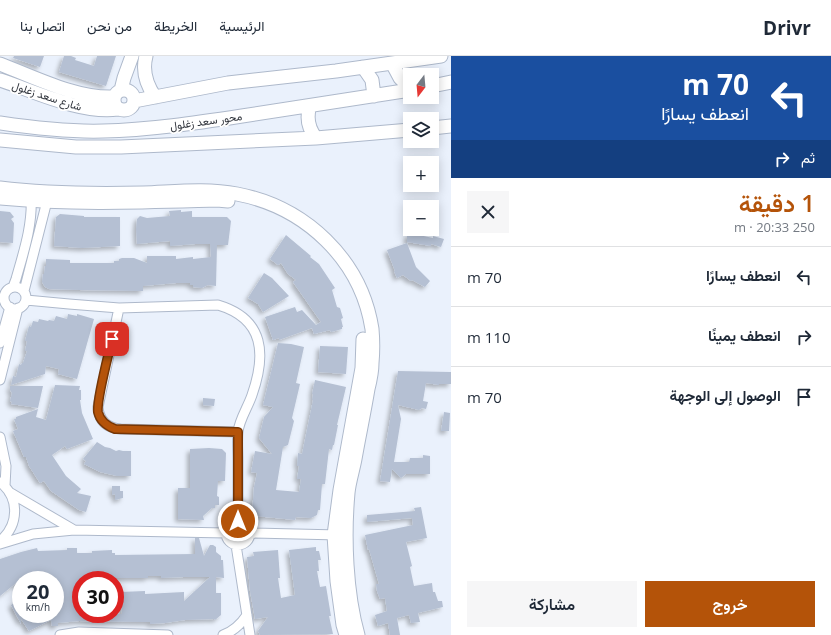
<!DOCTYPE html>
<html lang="ar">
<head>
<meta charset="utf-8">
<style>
	:root { --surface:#fff; --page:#f6f6f7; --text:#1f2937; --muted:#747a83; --line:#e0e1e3; --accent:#b45309 }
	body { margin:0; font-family:"Open Sans",Vazirmatn,sans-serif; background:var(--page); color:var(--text); direction:rtl; height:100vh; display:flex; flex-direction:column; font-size:15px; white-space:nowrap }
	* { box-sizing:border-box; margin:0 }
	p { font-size:13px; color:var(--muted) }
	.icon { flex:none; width:22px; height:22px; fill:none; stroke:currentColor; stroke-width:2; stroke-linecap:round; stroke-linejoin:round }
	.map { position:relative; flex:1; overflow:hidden; direction:ltr }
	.sheet { display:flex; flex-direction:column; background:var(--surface); width:380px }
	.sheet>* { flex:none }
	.guide { background:#1a4fa0; color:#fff; overflow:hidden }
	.needle { width:26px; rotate:196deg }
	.buttons { position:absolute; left:403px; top:12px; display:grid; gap:8px }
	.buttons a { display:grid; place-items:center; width:36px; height:36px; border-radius:0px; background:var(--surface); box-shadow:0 2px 10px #0003; font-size:20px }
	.speed { position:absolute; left:12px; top:515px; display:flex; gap:8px; font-size:20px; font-weight:700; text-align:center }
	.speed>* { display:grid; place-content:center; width:52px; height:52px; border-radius:50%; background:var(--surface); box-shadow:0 2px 10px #0003; line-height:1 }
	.speed small { font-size:10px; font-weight:400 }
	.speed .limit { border:6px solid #d22; background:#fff; color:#111 }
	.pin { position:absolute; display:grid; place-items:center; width:34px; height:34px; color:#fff; margin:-17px; border-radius:8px; box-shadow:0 2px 6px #0006 }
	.me { position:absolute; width:44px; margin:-22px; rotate:0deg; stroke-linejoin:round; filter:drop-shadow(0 0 3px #0008) }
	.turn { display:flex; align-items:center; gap:14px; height:84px; padding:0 16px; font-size:18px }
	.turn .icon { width:52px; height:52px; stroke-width:2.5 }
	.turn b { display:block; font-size:28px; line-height:34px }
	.then { display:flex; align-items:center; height:38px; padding:0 16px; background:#0003; gap:8px; font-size:15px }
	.round { display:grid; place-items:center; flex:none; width:42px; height:42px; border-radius:0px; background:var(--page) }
	.headline { display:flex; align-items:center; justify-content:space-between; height:68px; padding:0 16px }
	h1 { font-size:24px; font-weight:600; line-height:30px; color:var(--accent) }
	.primary-button { display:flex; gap:8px; margin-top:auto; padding:8px 16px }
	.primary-button a { flex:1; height:46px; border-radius:0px; background:var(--accent); color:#fff; font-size:16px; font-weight:600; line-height:46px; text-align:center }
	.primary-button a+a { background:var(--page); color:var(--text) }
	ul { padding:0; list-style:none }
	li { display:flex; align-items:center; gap:12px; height:60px; padding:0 16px; border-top:1px solid var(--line) }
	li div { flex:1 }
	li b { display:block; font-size:15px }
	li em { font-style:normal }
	header { display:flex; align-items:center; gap:24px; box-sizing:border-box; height:56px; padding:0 20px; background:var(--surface); border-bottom:1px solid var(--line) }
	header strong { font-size:19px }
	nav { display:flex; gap:22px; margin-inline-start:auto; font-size:14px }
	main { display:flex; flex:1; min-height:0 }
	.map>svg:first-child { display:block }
	.building { fill:#b5c0d3; fill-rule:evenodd; filter:url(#shadow) }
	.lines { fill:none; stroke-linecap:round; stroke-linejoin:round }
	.street-casing { stroke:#aeb9cb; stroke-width:11 }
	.secondary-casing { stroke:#aeb9cb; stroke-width:15 }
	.street { stroke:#fff; stroke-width:9 }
	.secondary { stroke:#fff; stroke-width:13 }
	.route-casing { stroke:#753606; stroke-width:10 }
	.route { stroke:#b45309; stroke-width:7 }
	.labels { text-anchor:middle; stroke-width:3.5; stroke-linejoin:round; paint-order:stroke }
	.street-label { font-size:11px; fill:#2f333b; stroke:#fff }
</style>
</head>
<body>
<header>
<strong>Drivr</strong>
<nav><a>الرئيسية</a><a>الخريطة</a><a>من نحن</a><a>اتصل بنا</a></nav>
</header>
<main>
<section class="sheet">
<div class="guide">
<div class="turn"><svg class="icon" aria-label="left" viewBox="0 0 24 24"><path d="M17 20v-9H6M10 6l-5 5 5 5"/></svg><div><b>70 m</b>انعطف يسارًا</div></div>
<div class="then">ثم<svg class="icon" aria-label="right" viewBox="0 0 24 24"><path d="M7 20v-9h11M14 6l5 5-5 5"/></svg></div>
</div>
<div class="headline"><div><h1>1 دقيقة</h1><p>250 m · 20:33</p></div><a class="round"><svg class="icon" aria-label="close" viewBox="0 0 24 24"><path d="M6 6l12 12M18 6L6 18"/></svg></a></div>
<ul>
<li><svg class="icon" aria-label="left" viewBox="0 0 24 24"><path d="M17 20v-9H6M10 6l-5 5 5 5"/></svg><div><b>انعطف يسارًا</b></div><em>70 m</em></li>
<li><svg class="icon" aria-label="right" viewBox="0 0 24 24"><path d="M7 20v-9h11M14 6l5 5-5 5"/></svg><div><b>انعطف يمينًا</b></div><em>110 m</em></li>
<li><svg class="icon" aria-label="arrive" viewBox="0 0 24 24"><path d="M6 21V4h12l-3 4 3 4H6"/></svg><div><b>الوصول إلى الوجهة</b></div><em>70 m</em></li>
</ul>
<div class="primary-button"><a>خروج</a><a>مشاركة</a></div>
</section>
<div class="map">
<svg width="451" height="579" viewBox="0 0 451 579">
	<defs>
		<filter id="shadow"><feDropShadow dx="-3" dy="3" stdDeviation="2" flood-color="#0004"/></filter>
	</defs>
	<rect width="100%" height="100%" fill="#eaf1fc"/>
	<path class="building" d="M14 0H44L40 11 13 2Z
		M64 0H71L76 2 75 4 94 10 97 0H116L106 30 59 16Z
		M181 154V156L192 155V161H227L231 165 228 189H217L216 230 208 229 202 232 193 231V229H190V227H176L143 230V235L79 234 49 233 45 231 42 226 43 218H44L45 210H46V203L70 204V207H114V205H119V203L122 202H134L147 207V200H176V203L193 201V203L211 201 210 188H195L170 190V185L137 188 136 173 137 163 140 160 147 162 170 160 169 155Z
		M0 155 10 156 14 161 11 163 14 167 13 187 0 186Z
		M60 158 84 160V161H120V190L82 192 54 190 56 161Z
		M414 178 433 182V180L444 183 441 191 431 188V190L407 186V179Z
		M286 179 311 200 310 201 319 208 335 232 332 234 337 251 340 252 343 262 341 263 343 271H342V273L331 276 330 274 314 278 312 272 279 284V282L273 284 265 261 295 251 297 256 302 254 316 269 321 266 293 226 296 224 288 218 281 207 278 209 270 203Z
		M407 187 416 211 430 225 425 231 412 224 411 225 403 219 397 222 394 215H395L387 194Z
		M264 217 272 222 289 240 263 256 258 248 248 242Z
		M68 258 77 260V258L94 263 77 323 58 318 59 313 46 310 45 318 11 329 13 320 16 321 19 308 21 309 22 307H23L27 295H25L27 285H25L29 270 31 271 33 265 38 266 39 263 48 265 49 264 54 265 56 260 67 263Z
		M278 287 291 288 304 291 296 327 300 328 292 362 294 365 288 389 283 391 276 434 299 436 301 423H297L299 410H297L298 397 302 398 313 344H312L313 338H312L315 324 346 331 337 369H338L334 389H333L332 394 329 393 325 428H322L320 454H318L317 459 311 462 296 461 295 464 255 460 252 457 254 431 257 417 251 416 255 395 272 398 259 382 264 361 273 351 263 349Z
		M320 290 348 291 346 318 318 316Z
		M398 315 451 316V328H439V329L426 327 423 345 428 346 426 353 422 352 419 354 398 349 401 363 394 406H409L410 402H423V399L430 400V418H406L401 422 392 413 390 426 380 425Z
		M55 329 80 330 79 334H81V344H80L82 357 93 383 67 393 65 390 52 399 66 420 81 433 77 437 91 440 86 456 79 454 51 435 44 425 40 427 29 410 26 401H24L13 375 18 373 14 363H16V361L38 353 36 361 46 364Z
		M10 330H43L38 352 11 348 12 346 10 345 12 337 10 334Z
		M203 342 215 343 214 350 203 349Z
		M444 356 450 357 449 375H441Z
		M97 386 105 391 110 392 116 395 119 394 123 395H131V420H117L100 416 84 408 86 405 83 403Z
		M209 392 222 393 226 397 225 425H218L217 440 219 441V449H215V452H212L203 460 204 464 178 463V432H190V393Z
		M112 430H120V435H123V442L115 444V438L112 439Z
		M421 451 427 482 406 486 412 510 410 511 414 530 432 527 433 536H435L438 545H442L443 551 418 557 420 566 411 567 409 559 397 562 400 579H390L388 567 378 570 375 559 387 555 385 542 380 543 377 535 376 528H379L369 493 368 494 365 479 413 469 412 462 367 466V459L415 455 414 452Z
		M195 482H199L204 500 210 489H213L216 491V496L221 500V504H223L224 522 216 521V537H221V559L215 564 214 563 185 564 165 567 150 568V566H141L79 565 58 567V570H52L51 564 29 575 21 563V568L11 549 21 543V558H55V524H21V538L16 527 0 540V503L21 496 37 492 38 495 67 494V492H77V497H92V495L112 494V497H115V499L195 498ZM148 520H161V522L184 521H210L184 545V536L145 538V535L121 536 122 558H79V524H115V522H148Z
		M316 491V495H319L321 504H318L319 515H317L320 531 326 530 331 560H329L333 578 260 579 258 575 268 561 255 563 250 535 247 501 254 500 253 496 278 494 280 522H278L281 542 295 539 289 494Z"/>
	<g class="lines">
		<g class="street-casing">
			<path id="street" d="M13 231 16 223C24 195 33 168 31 139
				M4 242a11 11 0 1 1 22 0a11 11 0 1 1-22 0Z
				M24 235 48 141
				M26 244 69 248 119 252 218 249C265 263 266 299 252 339 248 351 239 364 238 376 237 385 238 395 238 404 238 424 238 444 238 465
				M119 252 98 351C99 365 107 372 121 373L238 376
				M0 287 10 251
				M0 324 18 252
				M0 381 6 410 5 430
				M0 426C20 442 19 469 0 485
				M9 436 74 474
				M226 477a12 12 0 1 1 24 0a12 12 0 1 1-24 0Z
				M250 477 339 479
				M0 488 33 478 74 474 226 477
				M236 489 250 579
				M60 579 79 576 168 579
				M223 579C234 575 241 568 247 559"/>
		</g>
		<g class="secondary-casing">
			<path id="secondary" d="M146 0C142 15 146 28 155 41
				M392 7 400 22 410 32
				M0 8C34 21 77 43 114 41
				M363 11 372 24 374 40
				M0 24C36 36 81 58 118 53
				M432 30 451 26
				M114 44a10 10 0 1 1 20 0a10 10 0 1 1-20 0Z
				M121 34 124 22 132 0
				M134 45 228 27 336 15 441 0
				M310 50C306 62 308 72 316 82
				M0 67C34 72 68 76 103 75 149 74 196 67 242 60 298 51 354 43 410 34
				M432 72 451 70
				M0 84 76 91H121L316 82 410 74
				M0 132C47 138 96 138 143 137 174 136 206 132 237 138 305 151 361 203 372 273 373 284 373 296 372 307 372 316 370 325 368 333 364 357 359 380 355 403 353 414 349 426 348 437 344 481 346 537 358 579
				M0 142C72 149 145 146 217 144L228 145
				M346 579 343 569 337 525 334 479 340 434 362 312 363 283"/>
		</g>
		<use href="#street" class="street"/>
		<use href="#secondary" class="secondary"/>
	</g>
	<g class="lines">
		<g class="route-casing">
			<path id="route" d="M112 283C109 297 96 345 98 356 100 365 107 370 115 373L238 376V465"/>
		</g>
		<use href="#route" class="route"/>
	</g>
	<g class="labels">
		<g class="street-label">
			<text transform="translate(47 40) rotate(18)" y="4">شارع سعد زغلول</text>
			<text transform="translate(206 65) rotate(-8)" y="4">محور سعد زغلول</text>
		</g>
	</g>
</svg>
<div class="buttons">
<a><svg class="needle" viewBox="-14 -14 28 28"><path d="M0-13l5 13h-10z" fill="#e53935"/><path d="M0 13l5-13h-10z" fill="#747a83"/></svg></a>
<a><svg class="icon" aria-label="layers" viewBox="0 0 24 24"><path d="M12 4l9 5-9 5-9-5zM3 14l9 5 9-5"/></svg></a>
<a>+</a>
<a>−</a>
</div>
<div class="speed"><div>20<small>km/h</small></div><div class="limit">30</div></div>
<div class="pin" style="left:112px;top:283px;background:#d93025"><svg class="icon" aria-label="arrive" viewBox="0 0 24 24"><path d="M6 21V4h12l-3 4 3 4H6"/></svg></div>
<svg class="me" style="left:238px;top:465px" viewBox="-20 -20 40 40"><circle r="17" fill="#b45309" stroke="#fff" stroke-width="3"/><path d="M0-11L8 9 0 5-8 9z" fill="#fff"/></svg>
</div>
</main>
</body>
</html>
